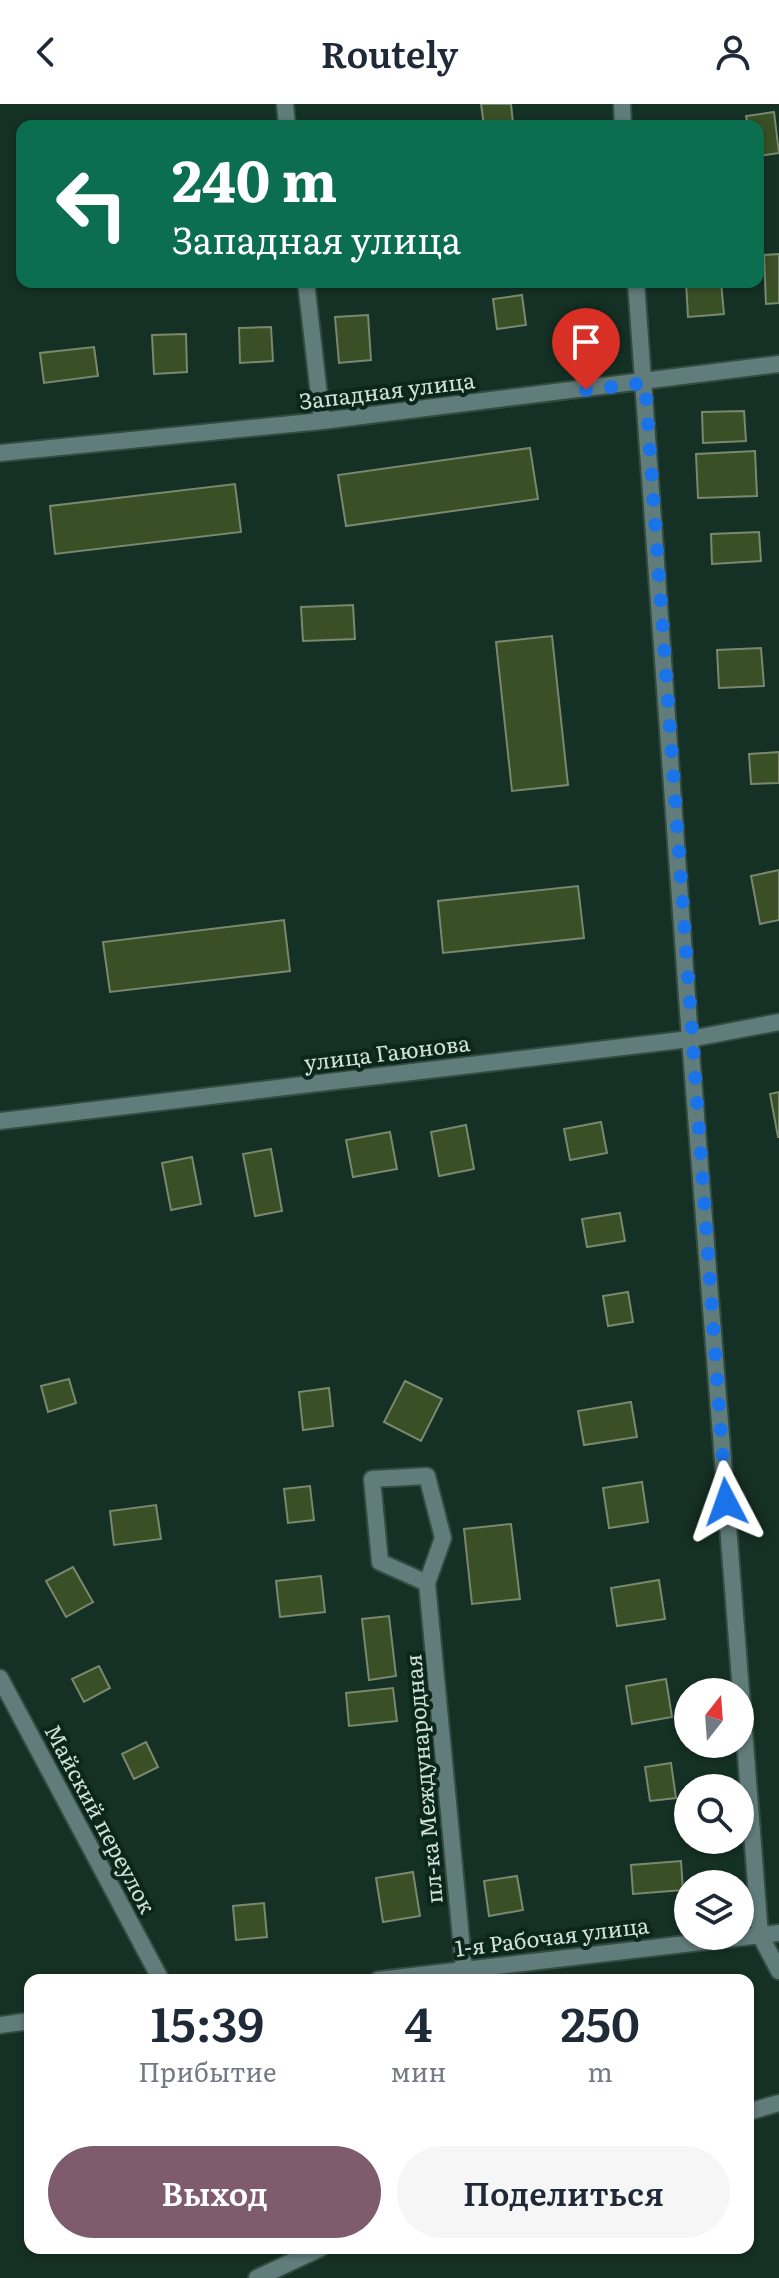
<!DOCTYPE html>
<html lang="ru">
<head>
<meta charset="utf-8">
<style>
	:root { --surface:#fff; --page:#f6f6f7; --text:#1f2937; --muted:#747a83; --accent:#7e5c6d }
	body { margin:0; font-family:Literata,serif; background:var(--page); color:var(--text); height:100vh; display:flex; flex-direction:column; font-size:30px; white-space:nowrap }
	* { box-sizing:border-box; margin:0 }
	p { font-size:26px; color:var(--muted) }
	.icon { flex:none; width:44px; height:44px; fill:none; stroke:currentColor; stroke-width:2; stroke-linecap:round; stroke-linejoin:round }
	.map { position:relative; flex:1; overflow:hidden }
	.panel { position:absolute; left:24px; top:1870px; width:730px; height:280px; display:flex; flex-direction:column; background:var(--surface); border-radius:16px; box-shadow:0 2px 6px #0004 }
	.panel>* { flex:none }
	.guide { position:absolute; left:16px; top:16px; width:748px; height:168px; border-radius:16px; box-shadow:0 2px 6px #0004; background:#0b6e4f; color:#fff; overflow:hidden }
	.needle { width:52px; rotate:17deg }
	.tools { position:absolute; left:674px; top:1574px; display:grid; gap:16px }
	.tools a { display:grid; place-items:center; width:80px; height:80px; border-radius:50%; background:var(--surface); box-shadow:0 2px 6px #0004; font-size:40px }
	.pin { position:absolute; display:grid; place-items:center; width:68px; height:68px; color:#fff; margin:-82px -34px; border-radius:50% 50% 50% 0; rotate:-45deg; box-shadow:0 0 8px #0007 }
	.pin .icon { rotate:45deg }
	.me { position:absolute; width:88px; margin:-44px; rotate:356deg; stroke-linejoin:round; filter:drop-shadow(0 0 6px #0008) }
	.turn { display:flex; align-items:center; gap:28px; height:168px; padding:0 24px; font-size:36px }
	.turn .icon { width:104px; height:104px; stroke-width:2.5 }
	.turn b { display:block; font-size:56px; line-height:68px }
	.eta { display:flex; justify-content:space-evenly; align-items:center; height:136px; text-align:center }
	.eta b { font-size:48px; font-weight:600; line-height:56px }
	.primary-button { display:flex; gap:16px; margin-top:auto; padding:16px 24px }
	.primary-button a { flex:1; height:92px; border-radius:48px; background:var(--accent); color:#fff; font-size:32px; font-weight:600; line-height:92px; text-align:center }
	.primary-button a+a { background:var(--page); color:var(--text) }
	header { display:flex; justify-content:space-between; align-items:center; height:104px; padding:0 24px; background:var(--surface); font-size:36px; font-weight:600 }
	.map>svg:first-child { display:block }
	.building { fill:#394f25; stroke:#7a886f; stroke-width:2 }
	.lines { fill:none; stroke-linecap:round; stroke-linejoin:round }
	.minor-casing { stroke:#334c41; stroke-width:20 }
	.minor { stroke:#607c7b; stroke-width:16 }
	.route { stroke:#1a73e8; stroke-width:14; stroke-dasharray:0 25.2 }
	.labels { text-anchor:middle; stroke-width:8; stroke-linejoin:round; paint-order:stroke }
	.street-label { font-size:22px; fill:#d1e1d9; stroke:#0b261b }
</style>
</head>
<body>
<header><svg class="icon" aria-label="back" viewBox="0 0 24 24"><path d="M15 5l-7 7 7 7"/></svg>Routely<svg class="icon" aria-label="person" viewBox="0 0 24 24"><circle cx="12" cy="8" r="4"/><path d="M4 21q1-7 8-7t8 7"/></svg></header>
<div class="map">
<svg width="779" height="2174" viewBox="0 0 779 2174">
	<rect width="100%" height="100%" fill="#153024"/>
	<path class="building" d="M481 0H511L513 19 484 22Z
		M774 8 779 49 758 52V22H748L746 12Z
		M779 150V199L766 200 764 151Z
		M686 178H721L724 210 688 213Z
		M522 191 526 221 497 225 493 195Z
		M368 211 371 256 339 259 335 213Z
		M271 223 273 257 240 259 239 224Z
		M186 230 187 268 154 270 152 231Z
		M94 243 98 272 44 279 40 249Z
		M744 307 746 337 703 339 702 308Z
		M530 344 538 395 346 422 338 371Z
		M755 347 757 392 698 394 696 350Z
		M235 380 241 428 55 450 50 402Z
		M759 428 761 457 712 460 711 430Z
		M353 501 355 535 303 537 301 503Z
		M552 532 568 681 512 687 496 538Z
		M761 544 764 582 719 584 717 546Z
		M779 648V679L751 680 749 650Z
		M779 766V816L760 820 751 772Z
		M578 782 584 834 443 849 438 797Z
		M284 816 290 867 110 888 103 838Z
		M779 988V1033H778L770 990Z
		M601 1018 607 1049 570 1056 564 1025Z
		M466 1021 474 1065 439 1072 431 1028Z
		M390 1028 397 1065 353 1073 346 1036Z
		M271 1045 282 1107 255 1112 243 1050Z
		M192 1053 201 1100 171 1106 162 1059Z
		M620 1109 625 1137 587 1143 582 1115Z
		M628 1188 633 1218 608 1222 603 1192Z
		M69 1275 76 1299 48 1308 41 1282Z
		M405 1277 442 1295 421 1337 384 1318Z
		M329 1284 333 1322 303 1326 299 1288Z
		M631 1298 637 1333 584 1341 578 1307Z
		M642 1378 648 1418 609 1424 603 1384Z
		M310 1382 314 1416 288 1419 284 1385Z
		M156 1401 161 1435 114 1441 110 1407Z
		M511 1420 520 1495 472 1500 464 1425Z
		M73 1463 93 1498 66 1513 46 1477Z
		M321 1472 325 1508 280 1513 276 1477Z
		M659 1476 665 1515 617 1522 611 1484Z
		M389 1512 396 1572 369 1576 362 1515Z
		M99 1562 110 1584 84 1598 72 1575Z
		M666 1575 672 1613 632 1620 626 1582Z
		M393 1584 397 1617 349 1622 346 1589Z
		M146 1638 158 1663 134 1675 122 1650Z
		M671 1659 676 1694 650 1697 645 1663Z
		M681 1757 683 1786 633 1790 631 1761Z
		M413 1768 420 1812 383 1818 376 1774Z
		M517 1772 523 1806 489 1812 484 1777Z
		M264 1799 267 1833 236 1836 233 1802Z"/>
	<g class="lines">
		<g class="minor-casing">
			<path id="minor" d="M285 0 287 22
				M622 0 623 22
				M306 178 322 317
				M636 178 690 935 760 1831 779 1867
				M0 349 322 317 779 260
				M0 1017 690 935 779 918
				M427 1479 380 1458 372 1375 427 1372 443 1434 427 1479 464 1866
				M0 1574 161 1876
				M378 1876 779 1829
				M0 1921 30 1917
				M748 2008 779 1999
				M257 2174 321 2144"/>
		</g>
		<use href="#minor" class="minor"/>
	</g>
	<g class="lines">
		<path class="route" d="M586 286 645 279 726 1398"/>
	</g>
	<g class="labels">
		<g class="street-label">
			<text transform="translate(387 287) rotate(-7)" y="8">Западная улица</text>
			<text transform="translate(387 949) rotate(-7)" y="8">улица Гаюнова</text>
			<text transform="translate(424 1675) rotate(-95)" y="8">пл-ка Международная</text>
			<text transform="translate(100 1715) rotate(62)" y="8">Майский переулок</text>
			<text transform="translate(552 1833) rotate(-7)" y="8">1-я Рабочая улица</text>
		</g>
	</g>
</svg>
<div class="tools">
<a><svg class="needle" viewBox="-14 -14 28 28"><path d="M0-13l5 13h-10z" fill="#e53935"/><path d="M0 13l5-13h-10z" fill="#747a83"/></svg></a>
<a><svg class="icon" aria-label="search" viewBox="0 0 24 24"><circle cx="10" cy="10" r="6"/><path d="M15 15l6 6"/></svg></a>
<a><svg class="icon" aria-label="layers" viewBox="0 0 24 24"><path d="M12 4l9 5-9 5-9-5zM3 14l9 5 9-5"/></svg></a>
</div>
<div class="pin" style="left:586px;top:286px;background:#d93025"><svg class="icon" aria-label="arrive" viewBox="0 0 24 24"><path d="M6 21V4h12l-3 4 3 4H6"/></svg></div>
<svg class="me" style="left:726px;top:1398px" viewBox="-20 -20 40 40"><path d="M0-17L14 15 0 8-14 15z" fill="#1a73e8" stroke="#fff" stroke-width="4"/></svg>
<div class="guide">
<div class="turn"><svg class="icon" aria-label="left" viewBox="0 0 24 24"><path d="M17 20v-9H6M10 6l-5 5 5 5"/></svg><div><b>240 m</b>Западная улица</div></div>
</div>
<section class="panel">
<div class="eta">
<div><b>15:39</b><p>Прибытие</p></div>
<div><b>4</b><p>мин</p></div>
<div><b>250</b><p>m</p></div>
</div>
<div class="primary-button"><a>Выход</a><a>Поделиться</a></div>
</section>
</div>
</body>
</html>
